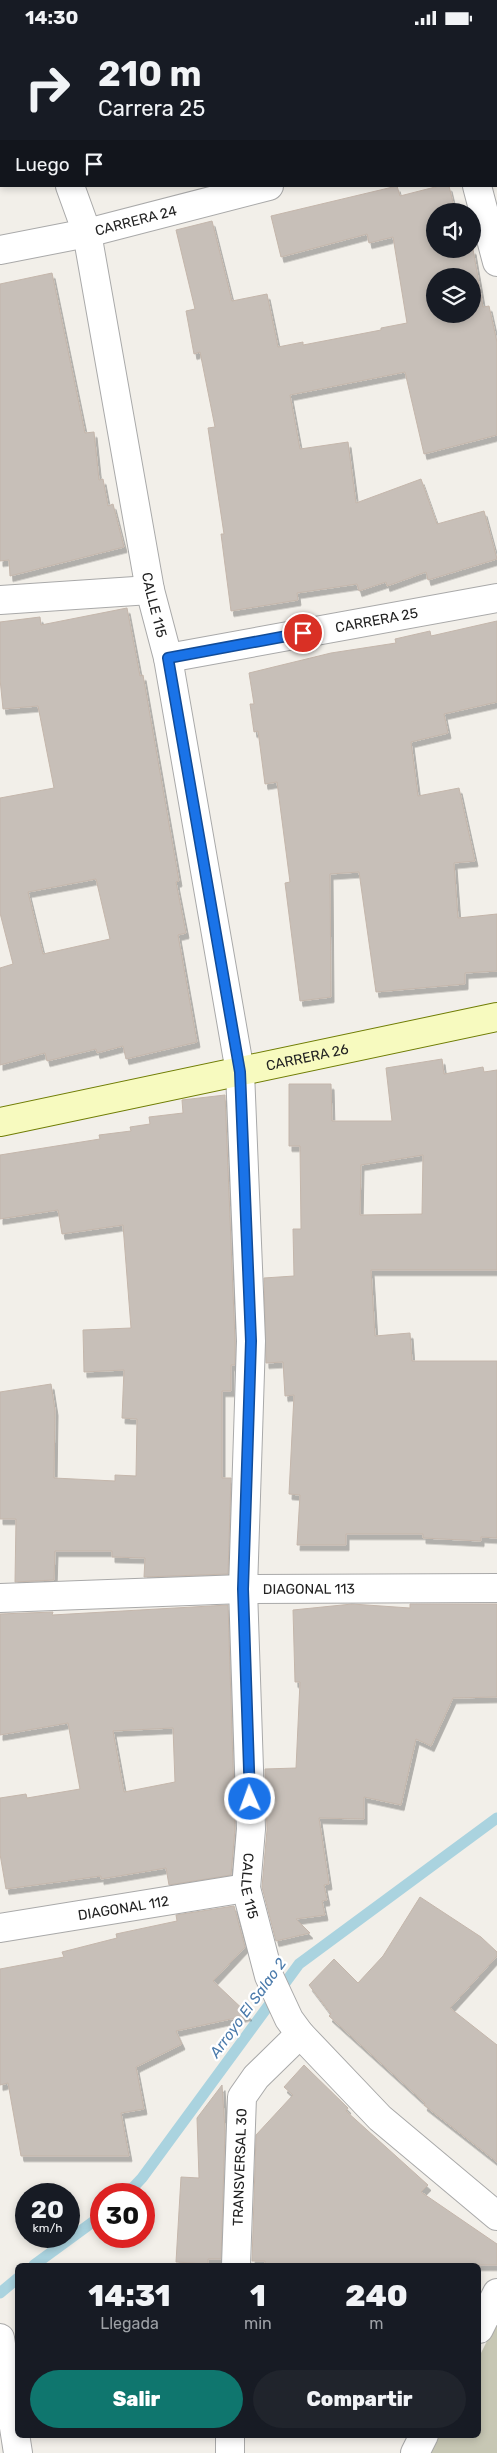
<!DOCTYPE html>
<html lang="es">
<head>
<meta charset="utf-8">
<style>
	:root { --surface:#171b24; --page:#20242c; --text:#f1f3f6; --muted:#9ea1a6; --accent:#0f766e }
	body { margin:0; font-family:Rubik,sans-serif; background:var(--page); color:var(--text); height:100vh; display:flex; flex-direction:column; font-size:19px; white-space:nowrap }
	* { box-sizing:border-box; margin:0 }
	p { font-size:16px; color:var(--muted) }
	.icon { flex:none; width:28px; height:28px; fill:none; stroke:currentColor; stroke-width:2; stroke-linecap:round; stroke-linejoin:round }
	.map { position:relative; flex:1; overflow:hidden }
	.details { position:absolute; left:15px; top:2228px; width:466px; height:175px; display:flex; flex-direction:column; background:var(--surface); border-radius:8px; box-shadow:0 2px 8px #0003 }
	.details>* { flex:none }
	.banner { position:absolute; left:0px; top:0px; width:498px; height:152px; box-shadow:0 2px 8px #0003; background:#171b24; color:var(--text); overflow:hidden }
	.tools { position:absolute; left:426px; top:168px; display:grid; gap:10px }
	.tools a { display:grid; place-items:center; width:55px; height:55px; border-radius:50%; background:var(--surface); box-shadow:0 2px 8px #0003; font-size:25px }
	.speed { position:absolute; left:15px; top:2148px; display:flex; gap:10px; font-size:25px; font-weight:700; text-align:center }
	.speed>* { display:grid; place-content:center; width:65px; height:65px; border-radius:50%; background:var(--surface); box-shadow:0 2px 8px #0003; line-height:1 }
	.speed small { font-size:12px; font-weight:400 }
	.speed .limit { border:8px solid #d22; background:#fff; color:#111 }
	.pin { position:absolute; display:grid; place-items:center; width:42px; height:42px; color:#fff; margin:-21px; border:2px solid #fff; border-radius:50%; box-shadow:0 1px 5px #0007 }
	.me { position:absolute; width:55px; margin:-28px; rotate:358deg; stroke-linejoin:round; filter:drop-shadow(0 0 4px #0008) }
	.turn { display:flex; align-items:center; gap:18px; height:105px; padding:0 15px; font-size:22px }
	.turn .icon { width:65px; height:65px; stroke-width:2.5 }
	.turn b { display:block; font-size:35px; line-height:42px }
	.then { display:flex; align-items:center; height:48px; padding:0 15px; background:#0003; gap:10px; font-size:19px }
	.eta { display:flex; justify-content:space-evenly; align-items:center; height:85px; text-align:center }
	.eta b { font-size:30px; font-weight:800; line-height:35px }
	.cta { display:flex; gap:10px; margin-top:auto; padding:10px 15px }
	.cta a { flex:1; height:58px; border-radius:30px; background:var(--accent); color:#fff; font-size:20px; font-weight:800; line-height:58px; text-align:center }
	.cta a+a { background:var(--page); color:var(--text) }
	.status { display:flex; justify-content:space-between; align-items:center; height:35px; padding:0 25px; background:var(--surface); direction:ltr }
	.status svg { height:14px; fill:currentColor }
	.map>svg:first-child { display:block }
	.construction { fill:#c7c7b4 }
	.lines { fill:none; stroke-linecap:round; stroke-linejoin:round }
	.stream { stroke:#aad3df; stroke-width:11 }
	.building { fill:#c7bfb8; stroke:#c4b6ab; fill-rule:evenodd; filter:url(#shadow) }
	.street-casing { stroke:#a9a9a9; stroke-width:30 }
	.secondary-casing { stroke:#707d05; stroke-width:30 }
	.street { stroke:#fff; stroke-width:28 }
	.secondary { stroke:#f7fabf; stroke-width:28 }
	.route-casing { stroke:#114b97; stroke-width:12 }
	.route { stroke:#1a73e8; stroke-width:9 }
	.labels { text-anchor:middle; stroke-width:4.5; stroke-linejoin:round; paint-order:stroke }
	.street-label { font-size:14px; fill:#222; stroke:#fff }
	.water-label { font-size:15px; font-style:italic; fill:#4a7aab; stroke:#fff }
</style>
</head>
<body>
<div class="status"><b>14:30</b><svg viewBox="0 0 49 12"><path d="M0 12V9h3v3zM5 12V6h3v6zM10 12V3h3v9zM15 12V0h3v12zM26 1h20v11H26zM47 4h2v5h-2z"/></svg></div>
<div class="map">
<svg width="497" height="2418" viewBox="0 0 497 2418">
	<defs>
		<filter id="shadow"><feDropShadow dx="3" dy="5.5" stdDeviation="0" flood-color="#0004"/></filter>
	</defs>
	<rect width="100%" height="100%" fill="#f2efe9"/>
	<path class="construction" d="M497 2286V2418H430L439 2400H479V2322Z"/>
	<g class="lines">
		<path class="stream" d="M127 2159 142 2143 299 1929 497 1783
			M34 2230 101 2181
			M0 2258 18 2243"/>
	</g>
	<path class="building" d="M397 151 400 161 439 151H449L455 176H435V214H473L483 272 489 271 497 307V400L424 419 405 337 290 360 300 414 348 407 356 468 421 444 437 489 484 476 497 524 428 545 426 537 387 551 386 547 359 556 357 549 297 558 298 565 231 576 221 499H224L208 393 215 392 200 317 194 319 186 276 195 274 176 195 212 186 232 266 267 259 278 312 303 307V310L381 295V293L407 288 393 202 369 208 367 199 281 222 271 181ZM435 241H472V279H435Z
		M52 238 85 398 94 397 99 445 103 444 108 471 113 469 124 512 10 541 9 525 0 526V249Z
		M127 573 140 641 143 640 179 846 176 847 186 898 178 900 197 1007 126 1024 123 1011 97 1018 96 1014 47 1026 45 1018 0 1030V933L13 929 0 878V763L54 753 38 671 3 674 0 644V587L40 582 41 590ZM96 844 110 904 43 919 28 857Z
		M497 586V667L444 679 448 698 411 707 418 761 459 753 475 826 454 828 458 883 497 879V936L465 938V949L376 957 359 837 330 839 331 962 300 966 285 848 290 847 277 747 265 749 258 696 254 697 250 669H254L249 638 331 618 396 608 395 604 430 596 431 601Z
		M442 1024 444 1039 483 1032 484 1037 497 1035V1235H371L375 1301 410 1298 412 1326H497V1503L481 1502V1506L423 1503V1499H346V1510H297L300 1460 289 1459 294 1360 285 1361 283 1327 266 1328 264 1243 294 1241 293 1194H301L300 1111H289V1049H331L332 1086H392L386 1033ZM423 1120 422 1179 360 1180 361 1130Z
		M225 1060 235 1306V1330H231V1356H222V1443H231L228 1539 144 1542 145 1523 112 1522V1516H55L54 1545 15 1547 16 1484H0V1357L51 1349 55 1375 54 1443 115 1446V1440L136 1441 137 1384 122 1383 124 1335 84 1337 83 1295 131 1293 123 1190 62 1199 58 1175 0 1184V1120L100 1104 99 1100 131 1096 130 1092 150 1089 149 1082 183 1078 182 1065Z
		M352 1569 410 1573V1569H497V1662L453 1663 431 1711 416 1704 401 1770 364 1762V1784L319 1783 329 1849 324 1850 327 1865 322 1866 325 1880 296 1884 310 1898 276 1906 262 1852 267 1795 265 1734 296 1733 300 1647H295L293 1575Z
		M228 1570 235 1794 231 1840 169 1850 166 1833 101 1844V1841L6 1854 0 1819V1763L26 1759 27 1763 80 1754 68 1688 0 1700V1579L53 1577 52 1580ZM173 1693 175 1747 124 1757 113 1696Z
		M420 1862 481 1902 497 1917V1921L450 1973 497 2010V2127L424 2070 425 2068 329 1981 331 1979 309 1950 334 1924 358 1948 383 1921Z
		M234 1871 245 1912 213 1946 249 1980 176 1996 182 2009 136 2032 144 2074 121 2078 129 2121H21L8 2048 0 2050V1934L64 1922 62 1917 117 1903 116 1899 177 1886 176 1880Z
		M304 2030 348 2073 346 2076 428 2150 421 2157 497 2209V2230H265V2226H252L256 2100 293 2060 284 2052Z
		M222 2050 225 2095 221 2224H208V2229L176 2227 181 2142 199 2143 197 2083Z"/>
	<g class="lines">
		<g class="street-casing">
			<g id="street">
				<path d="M13 0 14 1"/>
				<path d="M496 93H497"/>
				<path id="s1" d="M70 151 87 198 150 555 168 623 240 1037 251 1306 243 1554 251 1794 246 1853 269 1941 289 1984 300 1999 380 2083 497 2181"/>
				<path d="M477 151 497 227"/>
				<path id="s2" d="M0 215 87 198 269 151"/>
				<path d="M0 565 150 555"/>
				<path id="s3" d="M168 623 497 563"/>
				<path id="s4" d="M0 1563 243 1554 497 1553"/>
				<path id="s5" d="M0 1893 246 1853"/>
				<path id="s6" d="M236 2230 242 2062 256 2042 300 1999"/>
				<path d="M479 2294 497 2258"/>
				<path d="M0 2303 18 2418"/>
				<path d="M230 2418V2400"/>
				<path d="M415 2418 424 2400"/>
			</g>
		</g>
		<g class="secondary-casing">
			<g id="secondary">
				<path id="s7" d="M0 1087 497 982"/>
			</g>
		</g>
		<use href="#street" class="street"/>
		<use href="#secondary" class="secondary"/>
	</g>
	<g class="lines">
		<g class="route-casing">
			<path id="route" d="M250 1764 243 1554 251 1306 240 1037 168 623 303 598"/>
		</g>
		<use href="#route" class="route"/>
	</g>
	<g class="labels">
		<g class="street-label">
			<text dy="5" stroke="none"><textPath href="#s2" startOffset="139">CARRERA 24</textPath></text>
			<text dy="5" stroke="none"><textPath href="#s1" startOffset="428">CALLE 115</textPath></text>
			<text dy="5" stroke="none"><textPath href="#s3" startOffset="212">CARRERA 25</textPath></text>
			<text dy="5" stroke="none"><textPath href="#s7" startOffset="314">CARRERA 26</textPath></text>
			<text dy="5" stroke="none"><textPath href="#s4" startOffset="309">DIAGONAL 113</textPath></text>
			<text dy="5" stroke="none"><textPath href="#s1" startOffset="1718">CALLE 115</textPath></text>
			<text dy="5" stroke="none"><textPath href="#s5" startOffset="125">DIAGONAL 112</textPath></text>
			<text dy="5" stroke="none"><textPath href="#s6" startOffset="98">TRANSVERSAL 30</textPath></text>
		</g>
		<g class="water-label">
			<text transform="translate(248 1973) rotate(-54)" y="5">Arroyo El Salao 2</text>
		</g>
	</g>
</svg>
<div class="tools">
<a><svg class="icon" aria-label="sound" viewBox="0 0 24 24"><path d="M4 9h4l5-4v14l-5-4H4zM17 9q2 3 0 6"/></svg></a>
<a><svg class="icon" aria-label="layers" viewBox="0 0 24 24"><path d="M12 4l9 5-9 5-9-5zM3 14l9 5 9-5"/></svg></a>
</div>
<div class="speed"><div>20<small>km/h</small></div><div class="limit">30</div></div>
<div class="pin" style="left:303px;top:598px;background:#d93025"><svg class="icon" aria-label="arrive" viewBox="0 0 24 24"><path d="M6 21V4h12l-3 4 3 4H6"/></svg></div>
<svg class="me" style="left:250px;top:1764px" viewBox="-20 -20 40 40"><circle r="17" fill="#1a73e8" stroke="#fff" stroke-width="3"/><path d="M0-11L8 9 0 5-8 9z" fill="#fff"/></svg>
<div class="banner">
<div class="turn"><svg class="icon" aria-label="right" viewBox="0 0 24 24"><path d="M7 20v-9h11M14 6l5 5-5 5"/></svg><div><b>210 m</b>Carrera 25</div></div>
<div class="then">Luego<svg class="icon" aria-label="arrive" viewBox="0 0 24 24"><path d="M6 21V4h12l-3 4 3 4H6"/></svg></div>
</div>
<section class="details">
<div class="eta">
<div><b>14:31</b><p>Llegada</p></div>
<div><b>1</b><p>min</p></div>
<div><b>240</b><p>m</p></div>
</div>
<div class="cta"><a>Salir</a><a>Compartir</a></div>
</section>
</div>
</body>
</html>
